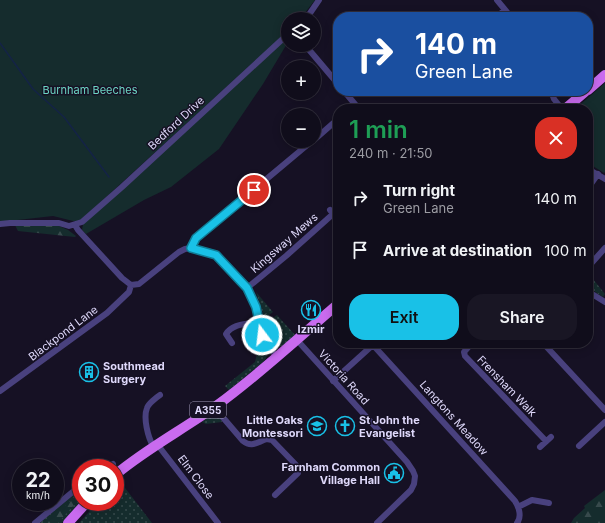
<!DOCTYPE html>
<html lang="en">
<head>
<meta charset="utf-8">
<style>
	:root { --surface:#100d1b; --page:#191624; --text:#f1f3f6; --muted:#9c9ca3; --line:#302d3a; --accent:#19c1e7 }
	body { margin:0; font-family:Inter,sans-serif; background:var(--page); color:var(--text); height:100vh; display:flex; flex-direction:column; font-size:15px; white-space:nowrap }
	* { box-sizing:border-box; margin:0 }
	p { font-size:13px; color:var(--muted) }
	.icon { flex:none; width:22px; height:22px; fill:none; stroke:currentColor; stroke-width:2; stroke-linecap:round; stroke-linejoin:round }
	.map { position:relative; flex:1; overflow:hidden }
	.details { position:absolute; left:333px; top:104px; width:260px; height:244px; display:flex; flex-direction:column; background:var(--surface); border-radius:16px; box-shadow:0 2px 10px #0003,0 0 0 1px var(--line) }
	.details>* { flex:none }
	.banner { position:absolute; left:333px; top:12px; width:260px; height:84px; border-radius:16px; box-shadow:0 2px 10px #0003,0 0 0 1px var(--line); background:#1a4fa0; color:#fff; overflow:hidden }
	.fabs { position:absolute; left:281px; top:12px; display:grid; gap:8px }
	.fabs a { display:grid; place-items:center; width:40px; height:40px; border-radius:50%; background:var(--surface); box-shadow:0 2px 10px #0003,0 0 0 1px var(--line); font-size:20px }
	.speed { position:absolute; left:12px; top:459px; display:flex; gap:8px; font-size:20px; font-weight:700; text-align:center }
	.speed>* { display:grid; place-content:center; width:52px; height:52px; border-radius:50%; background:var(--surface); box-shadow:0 2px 10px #0003,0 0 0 1px var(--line); line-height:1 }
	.speed small { font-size:10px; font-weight:400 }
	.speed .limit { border:6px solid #d22; background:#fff; color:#111 }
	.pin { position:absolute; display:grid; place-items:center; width:34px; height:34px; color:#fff; margin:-17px; border:2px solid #fff; border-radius:50%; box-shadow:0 1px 4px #0007 }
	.me { position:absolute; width:44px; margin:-22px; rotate:345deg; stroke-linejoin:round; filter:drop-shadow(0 0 3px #0008) }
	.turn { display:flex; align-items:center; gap:14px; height:84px; padding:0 16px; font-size:18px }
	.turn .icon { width:52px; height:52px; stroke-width:2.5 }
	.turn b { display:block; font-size:28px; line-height:34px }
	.round { display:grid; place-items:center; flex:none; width:42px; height:42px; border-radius:16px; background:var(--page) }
	.head { display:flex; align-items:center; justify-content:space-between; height:68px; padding:0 16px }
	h1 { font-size:24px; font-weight:600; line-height:30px; color:#1e9e55 }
	.primary-button { display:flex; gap:8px; margin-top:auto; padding:8px 16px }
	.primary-button a { flex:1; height:46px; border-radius:16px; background:var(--accent); color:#111; font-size:16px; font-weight:600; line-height:46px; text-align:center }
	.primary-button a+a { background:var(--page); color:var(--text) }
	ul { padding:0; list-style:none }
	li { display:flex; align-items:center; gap:12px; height:52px; padding:0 16px }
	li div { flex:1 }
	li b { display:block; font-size:15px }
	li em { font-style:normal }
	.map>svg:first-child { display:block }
	.grass { fill:url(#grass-dots) }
	.forest { fill:url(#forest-firs) }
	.park { fill:#152c2d }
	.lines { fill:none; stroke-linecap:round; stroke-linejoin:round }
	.stream { stroke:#142346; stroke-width:1.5 }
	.minor { stroke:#49417e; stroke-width:6 }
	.primary { stroke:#c96bef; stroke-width:10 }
	.route-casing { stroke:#107d96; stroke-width:10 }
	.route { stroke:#19c1e7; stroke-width:7 }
	.labels { text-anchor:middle; stroke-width:3; stroke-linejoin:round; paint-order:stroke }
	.shield { fill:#161124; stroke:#a39dba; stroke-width:1 }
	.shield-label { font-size:10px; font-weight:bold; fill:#dfd9fb }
	.park-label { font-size:11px; fill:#6cd4c3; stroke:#161124 }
	.street-label { font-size:11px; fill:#dfd9fb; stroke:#161124 }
	.poi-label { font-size:11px; font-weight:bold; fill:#dfd9fb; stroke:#161124; text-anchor:start }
</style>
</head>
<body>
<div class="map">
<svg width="605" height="523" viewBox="0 0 605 523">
	<defs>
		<pattern id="grass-dots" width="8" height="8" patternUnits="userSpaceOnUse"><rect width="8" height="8" fill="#152c2d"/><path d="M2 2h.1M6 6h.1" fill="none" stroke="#374a4c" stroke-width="1.8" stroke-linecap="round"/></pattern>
		<pattern id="forest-firs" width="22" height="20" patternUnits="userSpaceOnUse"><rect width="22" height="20" fill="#152c2d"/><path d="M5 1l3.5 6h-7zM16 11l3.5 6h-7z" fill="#374a4c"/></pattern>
	</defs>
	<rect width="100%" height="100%" fill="#161124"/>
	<path class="grass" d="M589 274 605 294 603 297C592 290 589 289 589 274Z
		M256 292 273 312 268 316H264Z
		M277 315 295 335C291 338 286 344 282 346 270 350 263 331 265 323Z
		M250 327H255L266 348 267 355 266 358 263 362 229 390 225 386 255 362 260 342 257 336 249 328Z
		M213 414C218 415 221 417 222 422L206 424 202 422Z
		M121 478 123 482 122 484 152 523H79L98 502H115V484Z
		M81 488V501L62 523H40L52 512Z"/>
	<path class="forest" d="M15 225 59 226 68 230 76 236 75 237 18 231Z
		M605 490V523H571L574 518 585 508 584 506Z
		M81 491V497L58 523H46Z"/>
	<path class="park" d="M0 0H315L300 19H288V29L282 36 80 221H73L53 216 0 222Z
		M288 37V42L263 84 219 149 171 187 144 200 86 234 82 230 83 224Z
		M605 83V172L604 173 588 163V109H575Z"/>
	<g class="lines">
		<path class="stream" d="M0 43 33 89 64 117 109 177"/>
		<path class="minor" d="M497 0 511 17
			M496 17 505 10
			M306 19 319 0
			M305 45 338 84
			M344 91 359 109
			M513 91 515 92 520 91
			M551 91 554 99 562 109
			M314 140 338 119
			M588 169 605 179
			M588 188 598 174
			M0 224 10 223H59L69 226 82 222 122 187 288 34
			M75 225 78 230 122 278 131 285
			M191 248 216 255 247 288 256 307 262 335 276 356
			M588 267 605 248
			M131 285 139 284 179 252 185 249 191 248 196 238 312 141
			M247 288 286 256 333 214 330 210
			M588 289 592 294 605 302
			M297 340 407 462 413 471 415 476 414 484 411 490 377 523
			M232 343 226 334C232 324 247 323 258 323
			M472 343 464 352 465 356 546 441
			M543 343 605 410
			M373 345 515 501C519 507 522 517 517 523
			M333 381 375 343
			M0 391 107 313 129 292 131 285
			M214 407 243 441C252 448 257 442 267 439L272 440 298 467V473L275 495
			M157 444 218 523
			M153 446C148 437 143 418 147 408 148 404 157 397 160 395
			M579 446 605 422
			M540 447 551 437
			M106 468 113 464
			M518 507 532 500 549 503
			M35 523 81 485"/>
		<path class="primary" d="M588 90 605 75
			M565 109 586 91
			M115 475C146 449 182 430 216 406 259 375 298 338 338 304
			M68 523 87 502"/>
	</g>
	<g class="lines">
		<g class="route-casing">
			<path id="route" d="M254 190 196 238 191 248 216 255 247 288 256 307 262 335"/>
		</g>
		<use href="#route" class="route"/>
	</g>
	<defs>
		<g id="restaurant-ring" transform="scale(1)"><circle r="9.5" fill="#161124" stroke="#19c1e7" stroke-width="1.5"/><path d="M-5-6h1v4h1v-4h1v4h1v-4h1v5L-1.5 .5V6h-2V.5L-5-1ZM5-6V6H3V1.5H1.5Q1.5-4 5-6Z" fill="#19c1e7"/></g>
		<g id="building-ring" transform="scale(1)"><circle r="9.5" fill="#161124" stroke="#19c1e7" stroke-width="1.5"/><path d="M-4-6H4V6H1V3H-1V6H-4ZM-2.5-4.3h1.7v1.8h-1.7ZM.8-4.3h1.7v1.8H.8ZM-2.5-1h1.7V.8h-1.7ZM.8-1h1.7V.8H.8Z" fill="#19c1e7"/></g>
		<g id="school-ring" transform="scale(1)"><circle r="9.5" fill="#161124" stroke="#19c1e7" stroke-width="1.5"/><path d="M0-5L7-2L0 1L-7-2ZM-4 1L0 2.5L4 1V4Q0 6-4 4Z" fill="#19c1e7"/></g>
		<g id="church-ring" transform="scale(1)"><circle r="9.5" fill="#161124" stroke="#19c1e7" stroke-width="1.5"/><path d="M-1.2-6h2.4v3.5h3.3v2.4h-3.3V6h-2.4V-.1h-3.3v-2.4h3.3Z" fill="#19c1e7"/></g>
		<g id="civic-ring" transform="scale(1)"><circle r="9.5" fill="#161124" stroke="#19c1e7" stroke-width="1.5"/><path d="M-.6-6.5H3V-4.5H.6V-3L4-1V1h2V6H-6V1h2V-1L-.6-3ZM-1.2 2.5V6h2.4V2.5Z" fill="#19c1e7"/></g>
	</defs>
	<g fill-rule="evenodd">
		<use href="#restaurant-ring" x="311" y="310"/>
		<use href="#building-ring" x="89" y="372"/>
		<use href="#school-ring" x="317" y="426"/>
		<use href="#church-ring" x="345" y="426"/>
		<use href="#civic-ring" x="394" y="473"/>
	</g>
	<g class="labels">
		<rect class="shield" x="190" y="402" width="36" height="16" rx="3"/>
		<g class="shield-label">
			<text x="208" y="414">A355</text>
		</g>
		<g class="park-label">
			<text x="90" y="94">Burnham Beeches</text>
		</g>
		<g class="street-label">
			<text transform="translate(176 123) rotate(-43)" y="4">Bedford Drive</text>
			<text transform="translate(284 243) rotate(-41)" y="4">Kingsway Mews</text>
			<text transform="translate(63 333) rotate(-37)" y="4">Blackpond Lane</text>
			<text transform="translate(344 377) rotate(48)" y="4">Victoria Road</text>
			<text transform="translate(507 386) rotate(46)" y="4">Frensham Walk</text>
			<text transform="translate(454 418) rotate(48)" y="4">Langtons Meadow</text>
			<text transform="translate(196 477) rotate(53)" y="4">Elm Close</text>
		</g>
		<g class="poi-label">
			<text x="311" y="333" text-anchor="middle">Izmir</text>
			<text x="103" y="370">Southmead<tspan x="103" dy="13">Surgery</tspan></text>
			<text x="303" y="424" text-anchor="end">Little Oaks<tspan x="303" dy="13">Montessori</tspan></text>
			<text x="359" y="424">St John the<tspan x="359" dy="13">Evangelist</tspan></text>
			<text x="380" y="471" text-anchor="end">Farnham Common<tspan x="380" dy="13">Village Hall</tspan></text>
		</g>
	</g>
</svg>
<div class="fabs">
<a><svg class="icon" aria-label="layers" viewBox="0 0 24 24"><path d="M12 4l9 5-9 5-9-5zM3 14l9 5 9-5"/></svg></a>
<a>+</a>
<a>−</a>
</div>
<div class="speed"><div>22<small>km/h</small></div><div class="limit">30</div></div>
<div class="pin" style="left:254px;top:190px;background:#d93025"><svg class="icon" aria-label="arrive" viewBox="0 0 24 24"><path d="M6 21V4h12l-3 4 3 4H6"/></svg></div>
<svg class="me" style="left:262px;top:335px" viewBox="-20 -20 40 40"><circle r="17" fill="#19c1e7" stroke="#fff" stroke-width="3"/><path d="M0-11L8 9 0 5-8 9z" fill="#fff"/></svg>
<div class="banner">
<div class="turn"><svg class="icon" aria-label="right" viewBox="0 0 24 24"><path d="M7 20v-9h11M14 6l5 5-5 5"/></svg><div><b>140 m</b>Green Lane</div></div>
</div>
<section class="details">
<div class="head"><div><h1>1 min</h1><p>240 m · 21:50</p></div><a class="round" style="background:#d93025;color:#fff"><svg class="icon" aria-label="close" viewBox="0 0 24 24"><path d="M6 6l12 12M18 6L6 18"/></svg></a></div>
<ul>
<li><svg class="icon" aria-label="right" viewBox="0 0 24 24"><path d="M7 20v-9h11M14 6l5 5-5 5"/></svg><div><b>Turn right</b><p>Green Lane</p></div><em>140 m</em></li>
<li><svg class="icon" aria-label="arrive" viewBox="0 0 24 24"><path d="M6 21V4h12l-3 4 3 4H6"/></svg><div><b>Arrive at destination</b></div><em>100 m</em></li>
</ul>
<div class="primary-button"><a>Exit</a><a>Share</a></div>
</section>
</div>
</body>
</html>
